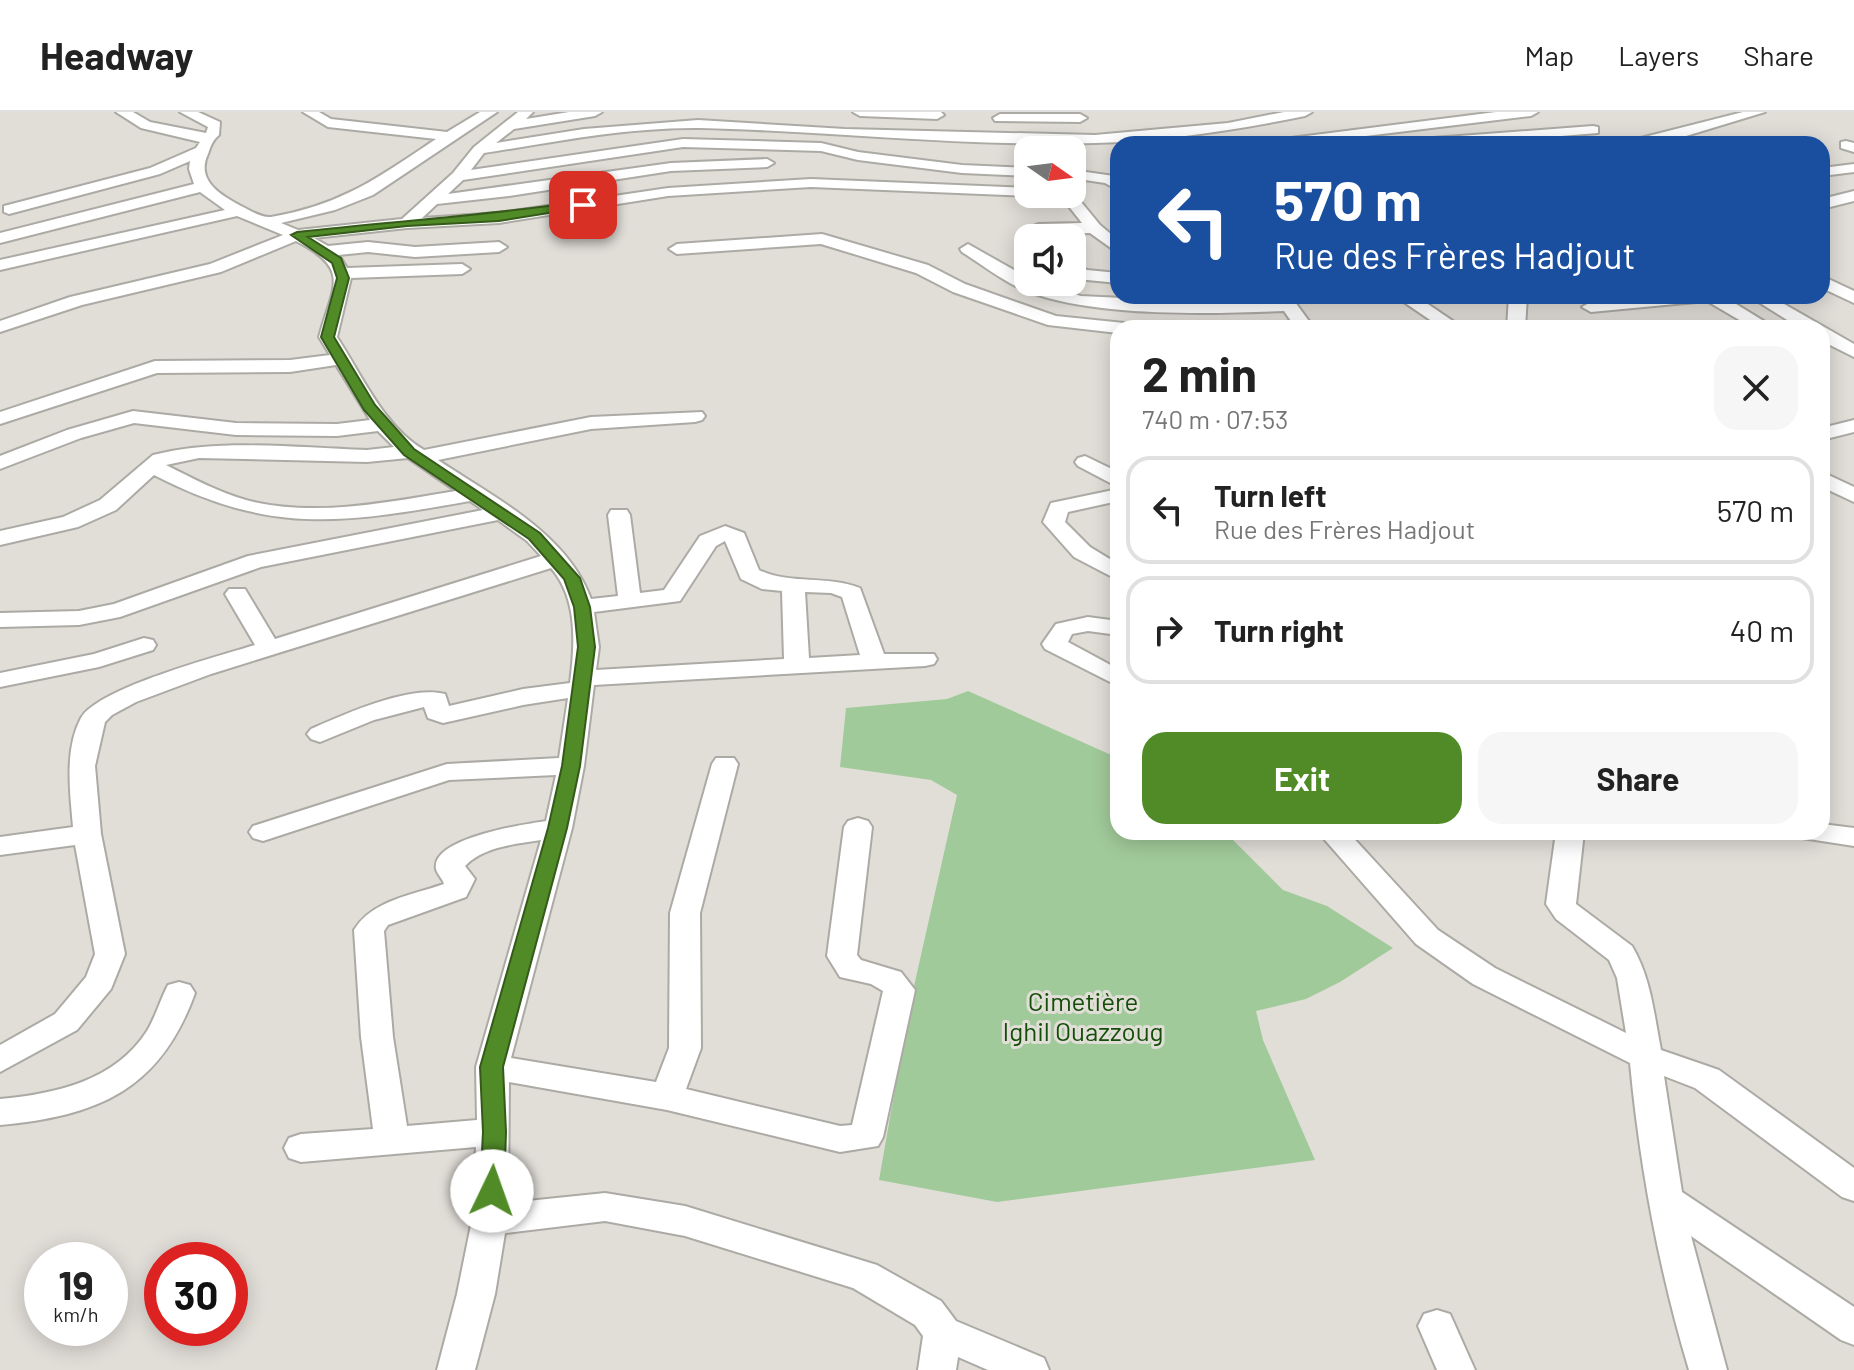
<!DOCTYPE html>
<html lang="en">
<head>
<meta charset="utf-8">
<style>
	:root { --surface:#fff; --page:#f6f6f6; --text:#222; --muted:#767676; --line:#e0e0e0; --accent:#518b28 }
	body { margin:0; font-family:Barlow,sans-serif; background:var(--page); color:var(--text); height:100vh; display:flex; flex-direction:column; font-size:30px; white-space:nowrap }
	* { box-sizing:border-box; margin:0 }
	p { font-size:26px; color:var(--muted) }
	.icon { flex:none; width:44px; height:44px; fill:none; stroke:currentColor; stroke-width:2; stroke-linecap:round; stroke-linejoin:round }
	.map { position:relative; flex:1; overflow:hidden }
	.panel { position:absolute; left:1110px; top:208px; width:720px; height:520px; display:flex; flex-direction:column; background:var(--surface); border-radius:24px; box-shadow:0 4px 20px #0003 }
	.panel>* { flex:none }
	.hud { position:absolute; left:1110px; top:24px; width:720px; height:168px; border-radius:24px; box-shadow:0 4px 20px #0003; background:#1a4fa0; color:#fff; overflow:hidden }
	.needle { width:52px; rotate:104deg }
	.controls { position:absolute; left:1014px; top:24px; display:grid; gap:16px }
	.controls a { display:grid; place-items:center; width:72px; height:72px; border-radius:16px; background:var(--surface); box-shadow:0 4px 20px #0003; font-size:40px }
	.speed { position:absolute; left:24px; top:1130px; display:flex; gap:16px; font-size:40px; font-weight:700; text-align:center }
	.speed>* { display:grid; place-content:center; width:104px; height:104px; border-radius:50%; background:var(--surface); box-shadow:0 4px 20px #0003; line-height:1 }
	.speed small { font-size:20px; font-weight:400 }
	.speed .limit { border:12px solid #d22; background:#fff; color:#111 }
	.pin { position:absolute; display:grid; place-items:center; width:68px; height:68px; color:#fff; margin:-34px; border-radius:16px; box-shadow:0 4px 12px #0006 }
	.me { position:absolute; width:88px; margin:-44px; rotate:3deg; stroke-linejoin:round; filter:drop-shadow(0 0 6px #0008) }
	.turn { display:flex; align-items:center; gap:28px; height:168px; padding:0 32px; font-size:36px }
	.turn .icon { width:104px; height:104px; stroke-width:2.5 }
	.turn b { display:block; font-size:56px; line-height:68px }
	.round { display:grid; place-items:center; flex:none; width:84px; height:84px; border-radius:24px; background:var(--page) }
	.headline { display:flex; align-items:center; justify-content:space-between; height:136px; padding:0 32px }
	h1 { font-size:48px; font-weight:700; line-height:60px }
	.primary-button { display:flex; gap:16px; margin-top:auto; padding:16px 32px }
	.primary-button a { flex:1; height:92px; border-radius:24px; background:var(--accent); color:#fff; font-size:32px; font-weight:700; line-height:92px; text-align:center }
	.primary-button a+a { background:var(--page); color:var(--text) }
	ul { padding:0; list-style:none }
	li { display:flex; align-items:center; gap:24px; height:108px; margin:0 16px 12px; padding:0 16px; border:4px solid var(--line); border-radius:24px }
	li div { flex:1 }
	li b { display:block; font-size:30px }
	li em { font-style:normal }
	header { display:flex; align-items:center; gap:48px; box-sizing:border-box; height:112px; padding:0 40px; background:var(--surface); border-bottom:2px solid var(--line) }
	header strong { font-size:38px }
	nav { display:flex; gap:44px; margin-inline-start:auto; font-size:28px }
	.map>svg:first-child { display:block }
	.green { fill:#a1ca9a }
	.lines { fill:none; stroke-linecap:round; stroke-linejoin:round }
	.minor-casing { stroke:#acaaa4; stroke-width:4 }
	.minor { fill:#fff; fill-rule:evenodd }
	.route { fill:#518b28; stroke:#355a1a; stroke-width:2 }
	.labels { text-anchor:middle; stroke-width:6; stroke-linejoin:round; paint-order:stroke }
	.near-park-label { font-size:26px; fill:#134e08; stroke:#e1ded8 }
</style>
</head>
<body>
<header>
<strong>Headway</strong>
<nav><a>Map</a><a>Layers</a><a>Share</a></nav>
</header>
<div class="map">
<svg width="1854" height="1258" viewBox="0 0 1854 1258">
	<rect width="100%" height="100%" fill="#e1ded8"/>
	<path class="green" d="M968 579 1118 646V720H1225L1283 778 1327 794 1393 836 1340 870 1306 887 1256 899 1263 928 1315 1048 997 1090 879 1068 910 892 957 683 931 668 840 655 846 596 947 587Z"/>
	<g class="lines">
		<g class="minor-casing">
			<path id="minor" d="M116 0H133L150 10 206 21 208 15 180 0H198L220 10 219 23C213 28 211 33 208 42 195 69 222 84 243 95 251 99 262 106 271 105 342 93 379 65 436 27L328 15 303 0H319L331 7 447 20 480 0H497L373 83 335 98 281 111 298 118 402 107 453 61 474 35 518 0H533L526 7 569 0H602L595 4 514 17 496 31 584 17 698 8 845 17 1095 23 1228 11 1284 0H1312L1305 4C1236 18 1165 29 1095 31 963 35 832 19 700 16 628 15 554 30 484 41L471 58 683 27 821 31 858 40 962 53 1028 56V64L962 61 858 48 821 39 683 35 463 68 448 82 671 51 767 47 774 51 767 55 671 59 509 84 437 92 422 106 499 101 668 76 811 67 1028 76V82H1034L1028 84 811 75 668 84 499 111 407 116 314 126 328 134 368 130 415 135 499 130 507 135 499 140 415 145 368 140 339 143 347 156 462 152 470 157 462 162 351 166 337 225C362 263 384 315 424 338L591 305 702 300 705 304 702 308 695 310 591 317 438 348C493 385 567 421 591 487L618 484 608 403 611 398H627L630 403 640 481 664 478 700 424 725 414 744 421 759 458C790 473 825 463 860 476L884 542H934L937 547 934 552 925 554 594 573 584 654 572 716 511 946 656 970 669 936 670 801 712 652 716 646H734L738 652 700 801 701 936 686 977 840 1014 852 1013 883 879 871 872 840 865 827 844 844 715 848 709 858 706 868 709 872 715 857 843 861 848 901 860 915 878 883 1025 878 1034 840 1040 667 998 509 970 508 1091 605 1081 685 1094 877 1153 941 1189 956 1209 1044 1246 1049 1258H988L958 1245 956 1258H918L923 1224 915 1213 853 1176 685 1124 605 1109 505 1121 495 1182 475 1258H437L457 1182 472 1108 476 1035 301 1050 289 1046 284 1036 289 1026 301 1022 373 1017 361 925 354 818C372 788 413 783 444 772 443 767 437 762 436 757 430 726 526 712 546 709L556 663 449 668 263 729 253 726 249 720 253 714 447 652 559 646 568 586 523 593 443 611 428 606 424 595 374 608 320 630 311 627 307 622 311 617C345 602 409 573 445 582L449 594 523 577 570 571C575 532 578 487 551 456L211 562 136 590 112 603 105 610 95 654 101 722 125 842 111 877 77 918 0 960V933L55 902 86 865 95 842 75 733 0 743V725L73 715C70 680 64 638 81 606 98 576 219 544 255 533L225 482 229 477H245L275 527 541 444 527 429 498 408 261 455 120 505 79 513 0 515V501L79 499 114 492 248 444 483 398 470 389C345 411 272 424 154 363L116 398 78 415 0 433V419L63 405 100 388 153 343C221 326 297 336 367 338L394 335 378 319 337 324 236 323 134 311 81 326 0 357V344L67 318 133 299 236 311 337 312 370 308 336 253 290 260 157 261 0 312V300L155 249 290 248 330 243 319 225C332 175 353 158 296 129L221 160 82 193 0 220V209L70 185 210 152 283 123 237 104 0 158V148L225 98 200 80 0 131V121L194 72 189 57 190 49 160 62 9 102 4 100V94L150 56 196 36 200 30 141 16ZM199 346 367 350 408 346 456 379C389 390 313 406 246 388 218 380 192 366 166 353ZM725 429 741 467 762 477 782 479 784 547 596 558 599 535 594 500 680 489 716 434ZM805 480 831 481 842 485 860 543 809 546ZM541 728 476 955 477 1008 407 1014 393 925 384 819 388 813 466 785 475 767 465 754C483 735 515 732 541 728Z
				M853 0H941L944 3 937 7 860 4Z
				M1496 0H1538L1531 4 1300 32H1268L1275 28Z
				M1743 0H1765L1663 31 1617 32Z
				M1000 2H1080L1087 6 1080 10 995 9 993 6Z
				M1593 14 1598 15V21L1462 32H1399L1406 28Z
				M1846 29 1854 31V40L1841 36V30Z
				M1854 52V60L1822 64V56Z
				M1072 58 1114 64 1118 67V78L1105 71 1072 66Z
				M1072 79 1100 113 1118 128V141L1090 121 1044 122 1047 126 1027 123V117L1038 112 1082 111 1059 82H1072Z
				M1854 79V89L1822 97V87Z
				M822 122 928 153 965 172 1056 204 1124 211 1133 216H1118V221L1048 213 953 180 916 161 821 132 677 142 669 137 677 132Z
				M968 132 1028 166V170L1081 184 1227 191 1289 189 1295 190 1311 212 1307 216H1273L1276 212 1291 209 1284 199C1211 202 1100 205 1032 181 1008 173 984 154 962 140L960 137Z
				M1072 150 1087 158 1118 161V171L1077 167 1072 163Z
				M1822 164 1854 179V191L1822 176Z
				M1395 184H1416L1463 216H1442Z
				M1509 184H1527L1525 216H1507Z
				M1652 184H1723L1775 216H1753L1707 189 1591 200 1582 195 1591 190Z
				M1749 184H1770L1854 232V245L1822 229V216H1800Z
				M1854 308V320L1822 328V316Z
				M1085 344 1118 360V375L1078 354 1075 350 1078 346Z
				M1822 360 1854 375V390L1822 375Z
				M1118 377V389L1068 400 1065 410 1090 435 1118 452V468L1074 445 1043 410 1051 391Z
				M1088 505 1118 509V523L1088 519 1072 522 1068 530 1118 557V574L1045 537 1042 532 1056 512Z
				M144 526 153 528 156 533 153 538 99 555 0 575V561L94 542Z
				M1822 712 1854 716V734L1802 726 1798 720H1822Z
				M1318 720H1348L1438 818 1495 856 1626 921 1617 866 1609 848 1556 807 1546 792 1556 720H1584L1576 792 1632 834C1651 866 1654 902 1661 938L1719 958 1854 1056V1089L1842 1085 1695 976 1664 964 1682 1080 1854 1195V1233L1841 1228 1691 1124 1727 1258H1689C1659 1158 1640 1056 1630 951L1473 872 1416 832Z
				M179 870 190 873 195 881C160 978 98 1004 0 1013V987C55 982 115 969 147 919 156 904 160 888 168 873Z
				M1437 1198 1450 1202 1475 1258H1437L1418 1214 1424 1202Z"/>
		</g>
		<use href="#minor" class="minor"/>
	</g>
	<path class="route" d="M583 89 587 90V95L499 109 407 114 308 125 341 146 349 166 334 225 375 293 414 337 540 421 580 466 590 495 595 535 580 654 567 716 503 955 506 1020 504 1079 500 1086 492 1089 483 1086 480 1079 483 1020 480 955 548 716 562 654 578 535 574 495 564 467 529 427 404 343 364 298 321 225 337 166 332 151 291 123 297 120C393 109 488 104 583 89Z"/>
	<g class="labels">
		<g class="near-park-label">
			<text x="1083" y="899">Cimetière<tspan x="1083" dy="30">Ighil Ouazzoug</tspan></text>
		</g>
	</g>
</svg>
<div class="controls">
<a><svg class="needle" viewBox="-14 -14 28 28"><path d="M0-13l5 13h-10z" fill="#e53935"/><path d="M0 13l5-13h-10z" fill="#767676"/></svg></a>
<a><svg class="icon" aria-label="sound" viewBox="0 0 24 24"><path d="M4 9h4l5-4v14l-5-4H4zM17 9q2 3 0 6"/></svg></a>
</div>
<div class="speed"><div>19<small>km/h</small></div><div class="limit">30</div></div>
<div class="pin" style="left:583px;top:93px;background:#d93025"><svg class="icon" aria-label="arrive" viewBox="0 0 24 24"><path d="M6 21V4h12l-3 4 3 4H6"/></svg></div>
<svg class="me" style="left:492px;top:1079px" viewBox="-20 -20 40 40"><circle r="19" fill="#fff"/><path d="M0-13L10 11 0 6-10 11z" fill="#518b28"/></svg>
<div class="hud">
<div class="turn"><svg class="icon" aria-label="left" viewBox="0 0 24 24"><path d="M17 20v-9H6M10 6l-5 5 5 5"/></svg><div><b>570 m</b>Rue des Frères Hadjout</div></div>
</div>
<section class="panel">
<div class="headline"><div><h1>2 min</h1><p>740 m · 07:53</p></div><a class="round"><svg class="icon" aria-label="close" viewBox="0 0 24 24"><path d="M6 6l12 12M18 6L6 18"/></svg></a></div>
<ul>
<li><svg class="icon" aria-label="left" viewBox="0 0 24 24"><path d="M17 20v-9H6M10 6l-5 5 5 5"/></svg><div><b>Turn left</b><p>Rue des Frères Hadjout</p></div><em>570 m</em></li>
<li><svg class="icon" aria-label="right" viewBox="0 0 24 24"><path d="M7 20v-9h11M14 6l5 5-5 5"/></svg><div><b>Turn right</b></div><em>40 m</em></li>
</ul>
<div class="primary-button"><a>Exit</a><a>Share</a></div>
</section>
</div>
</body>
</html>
